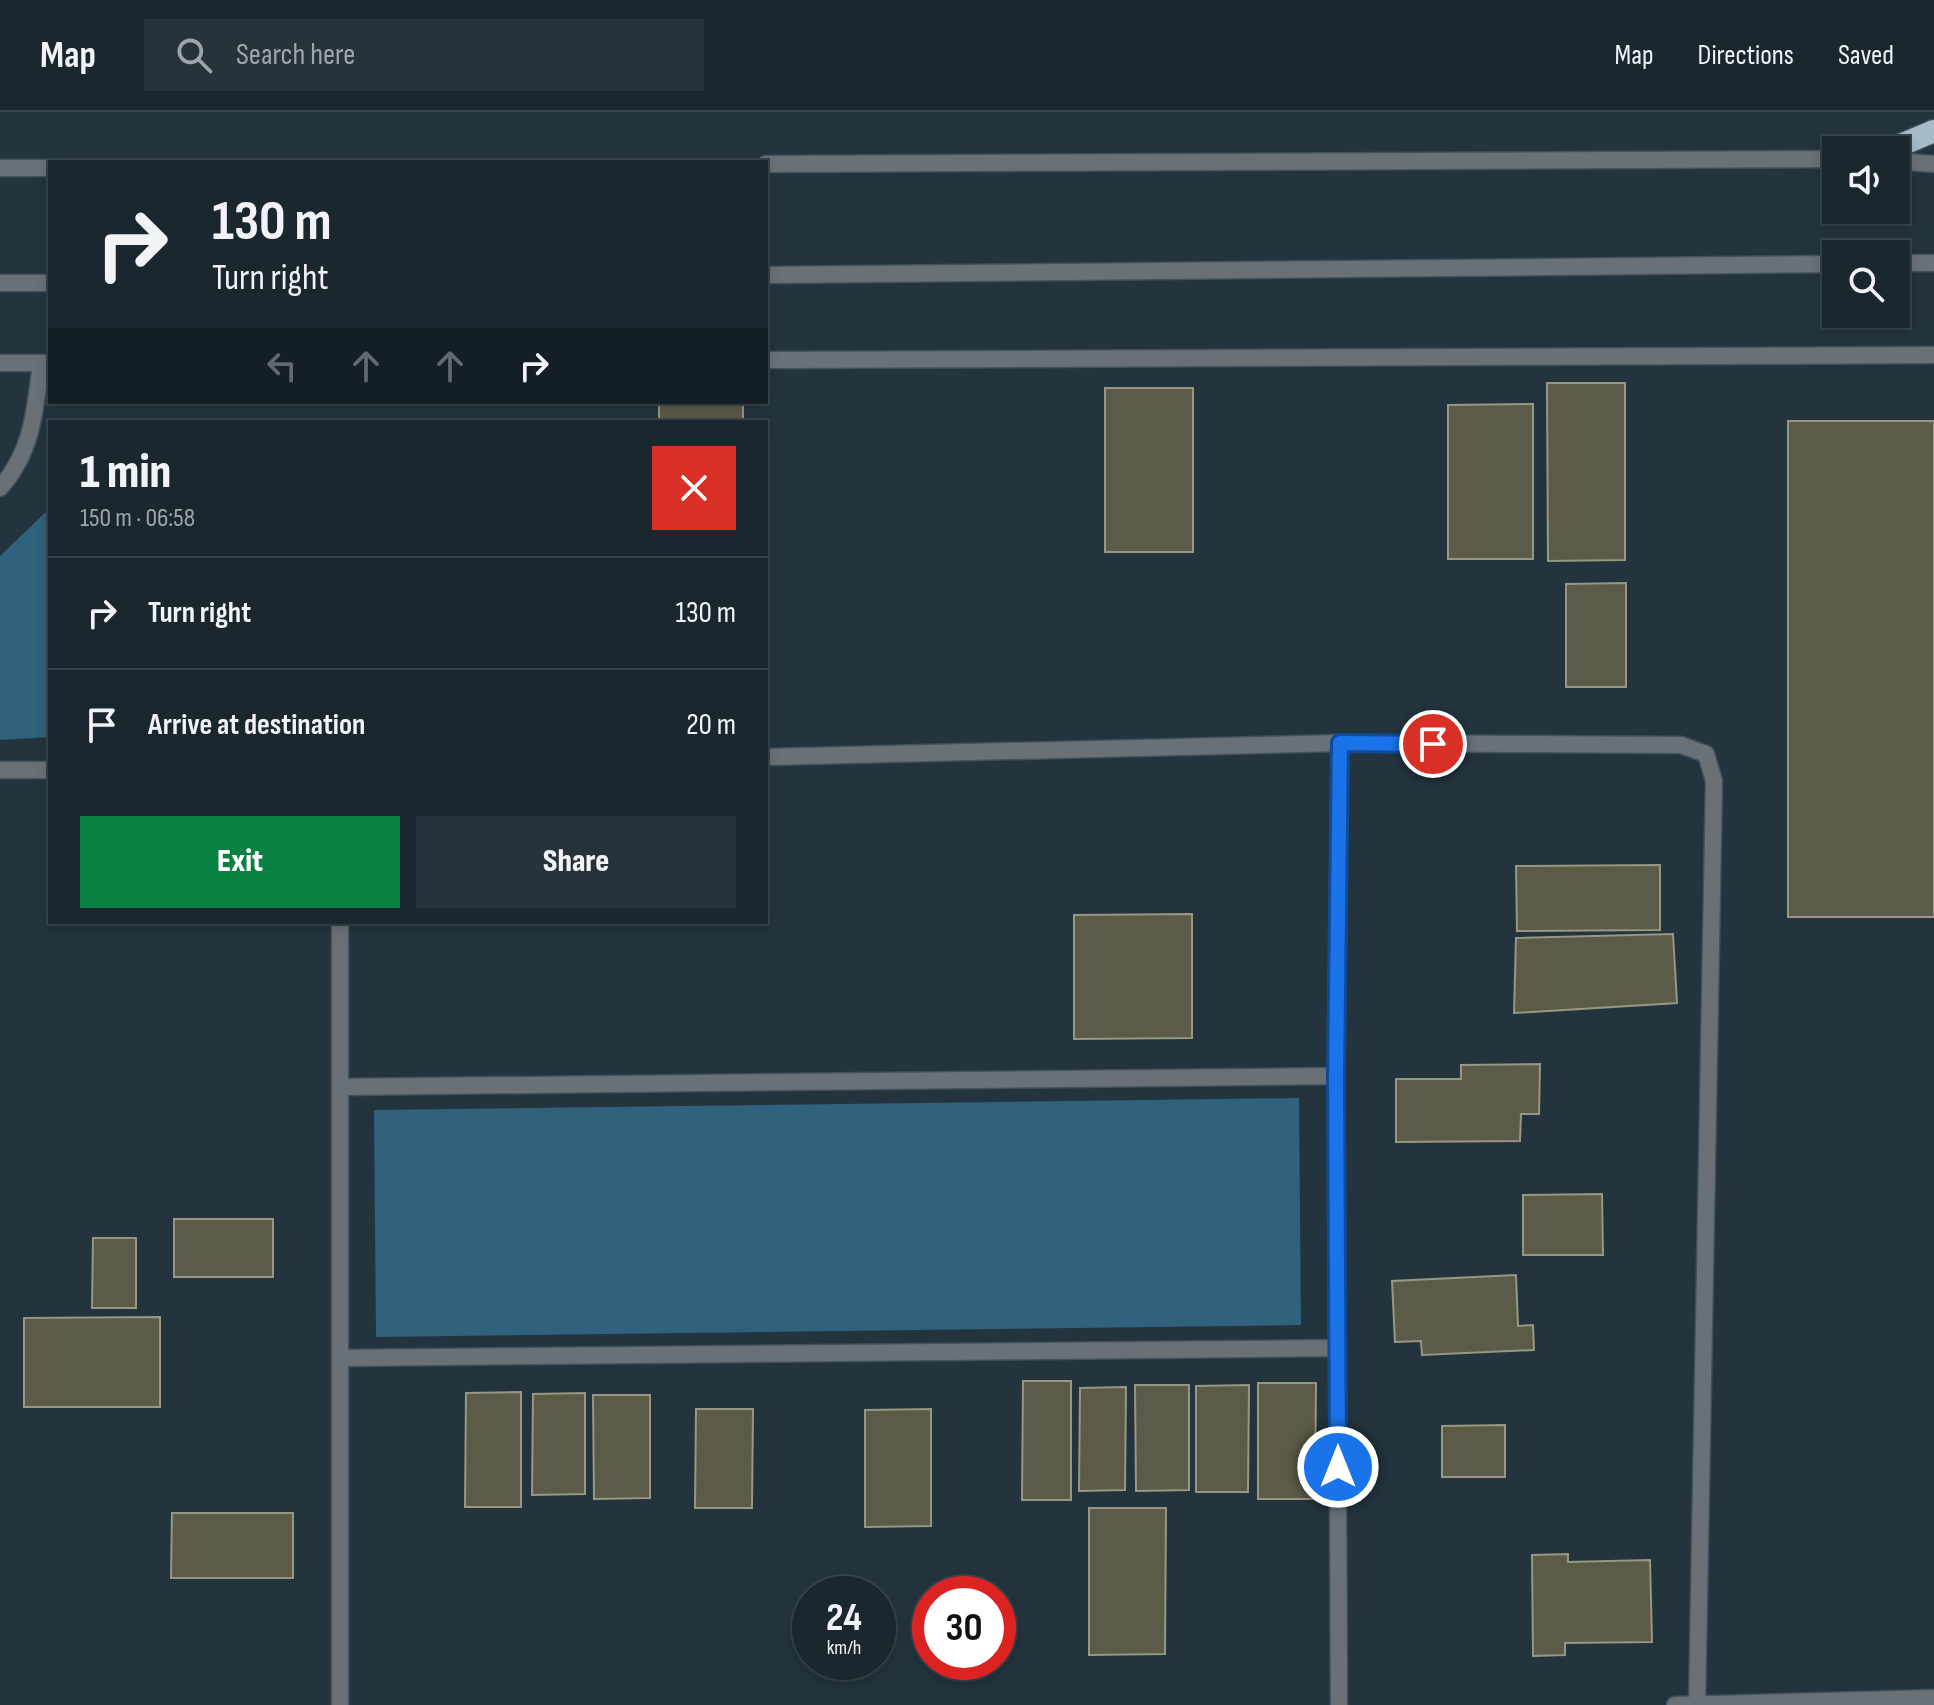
<!DOCTYPE html>
<html lang="en">
<head>
<meta charset="utf-8">
<style>
	:root { --surface:#1a272f; --page:#27333b; --text:#f1f3f6; --muted:#9fa5aa; --line:#38444b; --accent:#0b8043 }
	body { margin:0; font-family:"Sofia Sans Condensed",sans-serif; background:var(--page); color:var(--text); height:100vh; display:flex; flex-direction:column; font-size:30px; white-space:nowrap }
	* { box-sizing:border-box; margin:0 }
	p { font-size:26px; color:var(--muted) }
	.icon { flex:none; width:44px; height:44px; fill:none; stroke:currentColor; stroke-width:2; stroke-linecap:round; stroke-linejoin:round }
	.map { position:relative; flex:1; overflow:hidden }
	.panel { position:absolute; left:48px; top:308px; width:720px; height:504px; display:flex; flex-direction:column; background:var(--surface); border-radius:0px; box-shadow:0 4px 12px #0003,0 0 0 2px var(--line) }
	.panel>* { flex:none }
	.guide { position:absolute; left:48px; top:48px; width:720px; height:244px; border-radius:0px; box-shadow:0 4px 12px #0003,0 0 0 2px var(--line); background:#1a272f; color:var(--text); overflow:hidden }
	.buttons { position:absolute; left:1822px; top:24px; display:grid; gap:16px }
	.buttons a { display:grid; place-items:center; width:88px; height:88px; border-radius:0px; background:var(--surface); box-shadow:0 4px 12px #0003,0 0 0 2px var(--line); font-size:40px }
	.speed { position:absolute; left:792px; top:1464px; display:flex; gap:16px; font-size:40px; font-weight:700; text-align:center }
	.speed>* { display:grid; place-content:center; width:104px; height:104px; border-radius:50%; background:var(--surface); box-shadow:0 4px 12px #0003,0 0 0 2px var(--line); line-height:1 }
	.speed small { font-size:20px; font-weight:400 }
	.speed .limit { border:12px solid #d22; background:#fff; color:#111 }
	.pin { position:absolute; display:grid; place-items:center; width:68px; height:68px; color:#fff; margin:-34px; border:4px solid #fff; border-radius:50%; box-shadow:0 2px 8px #0007 }
	.me { position:absolute; width:88px; margin:-44px; rotate:0deg; stroke-linejoin:round; filter:drop-shadow(0 0 6px #0008) }
	.turn { display:flex; align-items:center; gap:28px; height:168px; padding:0 32px; font-size:36px }
	.turn .icon { width:104px; height:104px; stroke-width:2.5 }
	.turn b { display:block; font-size:56px; line-height:68px }
	.lanes { display:flex; align-items:center; height:76px; padding:0 32px; background:#0003; justify-content:center; gap:40px; direction:ltr }
	.lanes .off { opacity:.35 }
	.round { display:grid; place-items:center; flex:none; width:84px; height:84px; border-radius:0px; background:var(--page) }
	.overview { display:flex; align-items:center; justify-content:space-between; height:136px; padding:0 32px }
	h1 { font-size:48px; font-weight:800; line-height:60px }
	.cta { display:flex; gap:16px; margin-top:auto; padding:16px 32px }
	.cta a { flex:1; height:92px; border-radius:0px; background:var(--accent); color:#fff; font-size:32px; font-weight:800; line-height:92px; text-align:center }
	.cta a+a { background:var(--page); color:var(--text) }
	ul { padding:0; list-style:none }
	li { display:flex; align-items:center; gap:24px; height:112px; padding:0 32px; border-top:2px solid var(--line) }
	li div { flex:1 }
	li b { display:block; font-size:30px }
	li em { font-style:normal }
	header { display:flex; align-items:center; gap:48px; box-sizing:border-box; height:112px; padding:0 40px; background:var(--surface); border-bottom:2px solid var(--line) }
	header strong { font-size:38px }
	nav { display:flex; gap:44px; margin-inline-start:auto; font-size:28px }
	.search { width:560px; height:72px; background:var(--page); display:flex; align-items:center; gap:20px; box-sizing:border-box; padding:0 28px; border-radius:0px; color:var(--muted); font-size:30px }
	.map>svg:first-child { display:block }
	.green { fill:#30617d }
	.building { fill:#5c5b48; stroke:#989782; stroke-width:2 }
	.lines { fill:none; stroke-linecap:round; stroke-linejoin:round }
	.minor-casing { stroke:#41515b; stroke-width:19 }
	.tertiary-casing { stroke:#41515b; stroke-width:19 }
	.trunk-casing { stroke:#41515b; stroke-width:25 }
	.minor { stroke:#697177; stroke-width:16 }
	.tertiary { stroke:#697177; stroke-width:16 }
	.trunk { stroke:#a8bcc8; stroke-width:22 }
	.route-casing { stroke:#114b97; stroke-width:20 }
	.route { stroke:#1a73e8; stroke-width:14 }
</style>
</head>
<body>
<header>
<strong>Map</strong>
<div class="search"><svg class="icon" aria-label="search" viewBox="0 0 24 24"><circle cx="10" cy="10" r="6"/><path d="M15 15l6 6"/></svg>Search here</div>
<nav><a>Map</a><a>Directions</a><a>Saved</a></nav>
</header>
<div class="map">
<svg width="1934" height="1593" viewBox="0 0 1934 1593">
	<rect width="100%" height="100%" fill="#23343f"/>
	<path class="green" d="M50 396V625L0 628V444Z
		M1299 986 1301 1213 376 1225 374 998Z"/>
	<path class="building" d="M1547 271H1625V448L1548 449Z
		M1105 276H1193V440H1105Z
		M659 290H743V310H659Z
		M1533 292V447H1448V293Z
		M1788 309H1934V805H1788Z
		M1626 471V575H1566V472Z
		M1660 753V818L1517 819 1516 754Z
		M1192 802V926L1074 927V803Z
		M1673 822 1677 891 1514 901 1516 826Z
		M1540 952 1539 1002H1521L1520 1029 1396 1030V967H1461V953Z
		M1602 1082 1603 1143H1523V1083Z
		M174 1107H273V1165H174Z
		M93 1126H136V1196H92Z
		M1516 1163 1518 1214 1533 1213 1534 1238 1422 1243 1421 1229 1395 1230 1392 1169Z
		M160 1205V1295H24V1206Z
		M1023 1269H1071V1388H1022Z
		M1258 1271H1316L1315 1387H1258Z
		M1135 1273H1189V1378L1136 1379Z
		M1249 1273 1248 1380H1196V1274Z
		M1126 1275 1125 1378 1079 1379 1080 1276Z
		M521 1280V1395H465L466 1281Z
		M585 1281V1382L532 1383 533 1282Z
		M593 1283H650V1386L594 1387Z
		M696 1297H753L752 1396H695Z
		M931 1297V1414L865 1415V1298Z
		M1505 1313V1365H1442V1314Z
		M1089 1396H1166L1165 1542 1089 1543Z
		M172 1401H293V1466H171Z
		M1568 1442V1450L1650 1448 1652 1530 1565 1531V1543L1533 1544 1532 1443Z"/>
	<g class="lines">
		<g class="minor-casing">
			<path id="minor" d="M766 248 1934 243
				M0 251H48
				M0 376C33 339 35 298 41 251
				M766 645 1340 631 1681 633 1706 642 1714 669 1697 1593
				M0 658H50
				M340 975 1336 964
				M340 1246 1337 1236
				M340 1593V810
				M1339 1593 1336 964 1340 631
				M1675 1593 1934 1586"/>
		</g>
		<g class="tertiary-casing">
			<path id="tertiary" d="M1896 49 1934 52
				M766 52 1836 47
				M0 56H50
				M1896 151H1934
				M766 163 1836 152
				M0 171H50"/>
		</g>
		<g class="trunk-casing">
			<path id="trunk" d="M1889 38 1934 19"/>
		</g>
		<use href="#minor" class="minor"/>
		<use href="#tertiary" class="tertiary"/>
		<use href="#trunk" class="trunk"/>
	</g>
	<g class="lines">
		<g class="route-casing">
			<path id="route" d="M1338 1355 1336 964 1340 631 1433 632"/>
		</g>
		<use href="#route" class="route"/>
	</g>
</svg>
<div class="buttons">
<a><svg class="icon" aria-label="sound" viewBox="0 0 24 24"><path d="M4 9h4l5-4v14l-5-4H4zM17 9q2 3 0 6"/></svg></a>
<a><svg class="icon" aria-label="search" viewBox="0 0 24 24"><circle cx="10" cy="10" r="6"/><path d="M15 15l6 6"/></svg></a>
</div>
<div class="speed"><div>24<small>km/h</small></div><div class="limit">30</div></div>
<div class="pin" style="left:1433px;top:632px;background:#d93025"><svg class="icon" aria-label="arrive" viewBox="0 0 24 24"><path d="M6 21V4h12l-3 4 3 4H6"/></svg></div>
<svg class="me" style="left:1338px;top:1355px" viewBox="-20 -20 40 40"><circle r="17" fill="#1a73e8" stroke="#fff" stroke-width="3"/><path d="M0-11L8 9 0 5-8 9z" fill="#fff"/></svg>
<div class="guide">
<div class="turn"><svg class="icon" aria-label="right" viewBox="0 0 24 24"><path d="M7 20v-9h11M14 6l5 5-5 5"/></svg><div><b>130 m</b>Turn right</div></div>
<div class="lanes"><svg class="icon off" aria-label="left" viewBox="0 0 24 24"><path d="M17 20v-9H6M10 6l-5 5 5 5"/></svg><svg class="icon off" aria-label="ahead" viewBox="0 0 24 24"><path d="M12 20V5M6 11l6-6 6 6"/></svg><svg class="icon off" aria-label="ahead" viewBox="0 0 24 24"><path d="M12 20V5M6 11l6-6 6 6"/></svg><svg class="icon" aria-label="right" viewBox="0 0 24 24"><path d="M7 20v-9h11M14 6l5 5-5 5"/></svg></div>
</div>
<section class="panel">
<div class="overview"><div><h1>1 min</h1><p>150 m · 06:58</p></div><a class="round" style="background:#d93025;color:#fff"><svg class="icon" aria-label="close" viewBox="0 0 24 24"><path d="M6 6l12 12M18 6L6 18"/></svg></a></div>
<ul>
<li><svg class="icon" aria-label="right" viewBox="0 0 24 24"><path d="M7 20v-9h11M14 6l5 5-5 5"/></svg><div><b>Turn right</b></div><em>130 m</em></li>
<li><svg class="icon" aria-label="arrive" viewBox="0 0 24 24"><path d="M6 21V4h12l-3 4 3 4H6"/></svg><div><b>Arrive at destination</b></div><em>20 m</em></li>
</ul>
<div class="cta"><a>Exit</a><a>Share</a></div>
</section>
</div>
</body>
</html>
